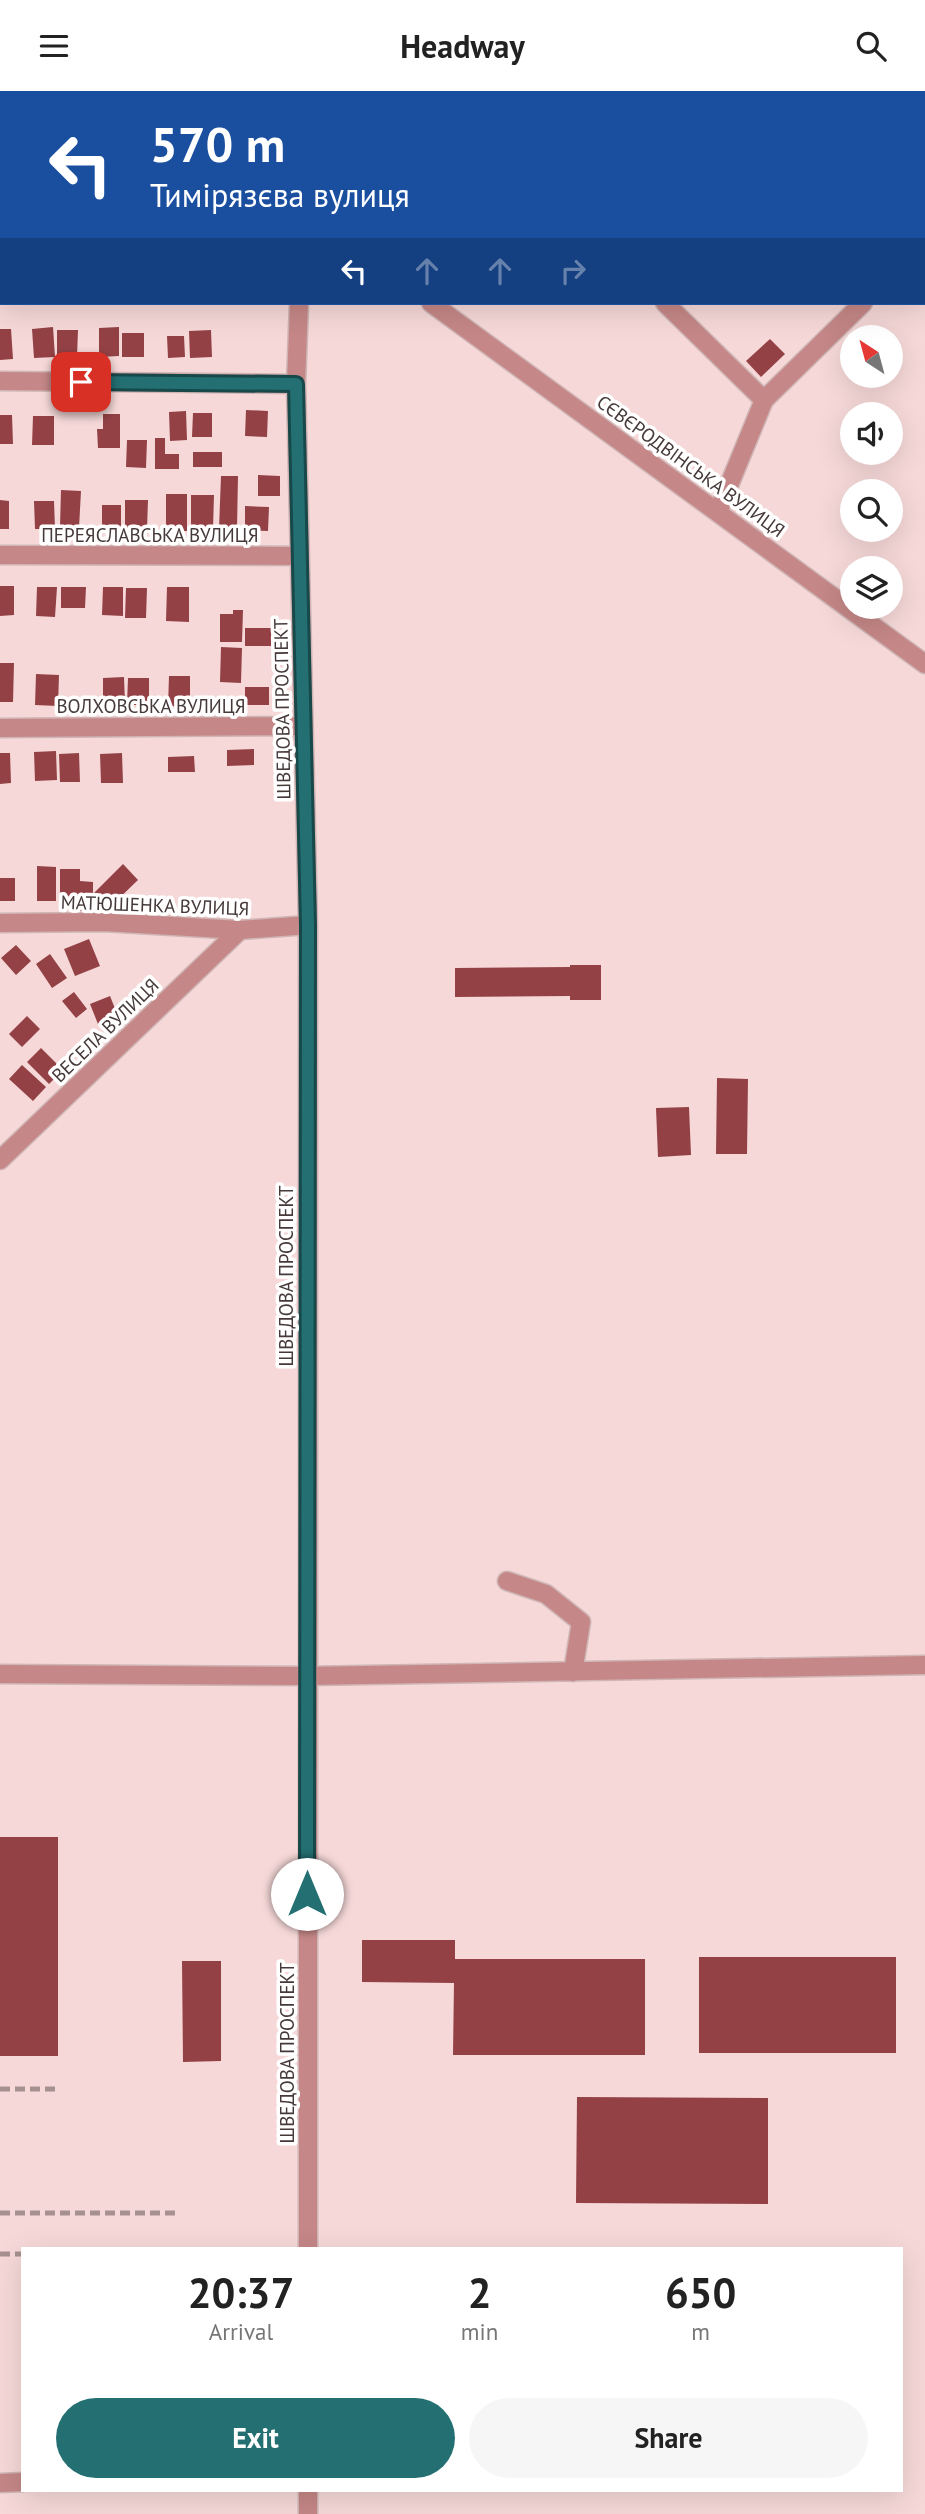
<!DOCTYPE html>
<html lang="en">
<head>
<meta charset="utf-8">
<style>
	:root { --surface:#fff; --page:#f6f6f6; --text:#222; --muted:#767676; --accent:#236f72 }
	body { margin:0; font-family:"PT Sans",sans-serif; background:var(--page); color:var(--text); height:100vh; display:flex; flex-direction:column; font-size:26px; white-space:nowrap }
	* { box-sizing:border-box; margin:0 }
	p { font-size:23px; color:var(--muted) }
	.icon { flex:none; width:38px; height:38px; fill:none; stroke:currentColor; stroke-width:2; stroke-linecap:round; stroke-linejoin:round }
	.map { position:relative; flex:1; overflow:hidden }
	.details { position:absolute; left:21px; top:2156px; width:882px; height:245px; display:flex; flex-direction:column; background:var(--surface); border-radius:0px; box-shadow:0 7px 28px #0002 }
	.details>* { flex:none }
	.top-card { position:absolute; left:0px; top:0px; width:926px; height:214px; box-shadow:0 7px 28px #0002; background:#1a4fa0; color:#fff; overflow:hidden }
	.needle { width:46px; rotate:324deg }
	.tools { position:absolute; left:840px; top:234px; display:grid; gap:14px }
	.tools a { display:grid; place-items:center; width:63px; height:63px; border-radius:50%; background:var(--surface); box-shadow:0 7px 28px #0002; font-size:35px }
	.pin { position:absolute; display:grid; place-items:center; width:60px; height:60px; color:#fff; margin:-30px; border-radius:14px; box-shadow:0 4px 10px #0006 }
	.me { position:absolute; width:77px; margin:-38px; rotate:0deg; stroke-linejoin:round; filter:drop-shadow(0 0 5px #0008) }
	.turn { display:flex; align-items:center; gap:24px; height:147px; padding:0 35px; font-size:32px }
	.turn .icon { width:91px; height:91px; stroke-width:2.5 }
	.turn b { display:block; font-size:49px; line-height:60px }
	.lanes { display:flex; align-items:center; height:66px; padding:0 35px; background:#0003; justify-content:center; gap:35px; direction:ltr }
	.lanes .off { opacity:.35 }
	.eta { display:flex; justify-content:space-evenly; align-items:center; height:119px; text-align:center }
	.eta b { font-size:42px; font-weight:600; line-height:49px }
	.cta { display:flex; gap:14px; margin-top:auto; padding:14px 35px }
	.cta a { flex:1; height:80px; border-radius:42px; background:var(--accent); color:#fff; font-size:28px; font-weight:600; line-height:80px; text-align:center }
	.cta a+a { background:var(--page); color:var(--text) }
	header { display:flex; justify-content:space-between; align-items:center; height:91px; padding:0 35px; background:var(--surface); font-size:32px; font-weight:600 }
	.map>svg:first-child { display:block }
	.building { fill:#934145 }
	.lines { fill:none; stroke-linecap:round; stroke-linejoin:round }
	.minor-casing { stroke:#cfb5b5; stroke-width:21 }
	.minor { stroke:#c58787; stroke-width:18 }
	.rail { stroke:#a69090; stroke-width:5; stroke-dasharray:10 5; stroke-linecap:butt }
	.route-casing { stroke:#17484a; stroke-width:18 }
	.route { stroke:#236f72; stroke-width:12 }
	.labels { text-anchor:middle; stroke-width:7; stroke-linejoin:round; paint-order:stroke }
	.street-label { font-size:19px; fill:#453939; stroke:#fff }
</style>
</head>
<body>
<header><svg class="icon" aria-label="menu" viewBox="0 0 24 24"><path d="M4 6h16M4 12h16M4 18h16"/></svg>Headway<svg class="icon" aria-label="search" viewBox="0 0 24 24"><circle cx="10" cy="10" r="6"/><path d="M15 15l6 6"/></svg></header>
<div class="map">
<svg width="925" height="2423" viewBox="0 0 925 2423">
	<rect width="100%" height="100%" fill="#f6d8d8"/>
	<path class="building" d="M53 236 55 266 34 267 32 238Z
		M119 236V265L99 266V237Z
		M0 238H11L13 268 0 269Z
		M57 239H78L77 266H57Z
		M211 239 212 266 190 267 189 240Z
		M122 242H144V266H122Z
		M167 245H184L185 266 168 267Z
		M770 248 785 263 761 286 746 270Z
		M246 319 268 320 267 346 245 345Z
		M186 320 187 349 170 350 169 321Z
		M193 322H212V346H192Z
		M103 323H120V357H98L97 338H103Z
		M0 324H12L13 353H0Z
		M33 325H54V354H32Z
		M155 347H165V363H179V378H155Z
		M127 349H147L146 377 126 376Z
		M193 361H222V376H193Z
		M258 384 280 385V405H258Z
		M221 385H238L237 438H219Z
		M61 399 81 400 79 437 60 436Z
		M166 403H187V440H166Z
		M191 404H214L213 438H191Z
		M0 409 9 410V438H0Z
		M125 409H148L147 439H125Z
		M34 410H54L55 438H35Z
		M102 414H121V438H102Z
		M245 415 269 416 268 440 245 439Z
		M0 495H14V524L0 525Z
		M37 496H57L55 526 36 525Z
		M61 496H86L85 517H61Z
		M103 496H123V525L102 524Z
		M167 496H189V531L166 530Z
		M126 497H147L146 527H125Z
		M233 519H243L242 551H220V523H233Z
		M245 537H271V555H245Z
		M221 556 242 557 241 592 220 591Z
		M0 572H14L13 611H0Z
		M36 583 59 584 58 615 35 614Z
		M169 585H190V616L168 615Z
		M124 586 125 613H103V587Z
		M128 587H149V614H127Z
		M245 596H269V614H245Z
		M254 658V674L227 675V659Z
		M56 660 57 689 35 690 34 661Z
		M0 662H10L11 692 0 693Z
		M79 662 80 691H60L59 663Z
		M122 662 123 692H101L100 663Z
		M194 665 195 681H168V666Z
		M123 773 138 789 108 818 94 802Z
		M37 775 56 776V810H37Z
		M60 778H80V790L93 791V820H77L78 812H60Z
		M0 787H15V810H0Z
		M89 848 100 875 75 885 64 858Z
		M16 854 31 870 16 884 1 867Z
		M50 863 67 887 52 897 36 873Z
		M570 874H601V909H570V905L455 906V877L570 876Z
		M74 901 87 918 76 927 62 910Z
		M110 905 118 925 98 933 90 913Z
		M27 925 40 938 22 956 9 943Z
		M41 957 63 979 49 993 27 971Z
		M22 974 46 996 33 1010 9 988Z
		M717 987 748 988 747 1063H716Z
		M689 1016 691 1064 658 1066 656 1017Z
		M0 1746H58V1965H0Z
		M362 1849H455V1868H645V1964H453L454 1892 362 1891Z
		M699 1866H896V1962H699Z
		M182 1870H221V1970L183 1971Z
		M577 2006 768 2007V2113L576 2112Z"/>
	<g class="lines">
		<g class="minor-casing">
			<path id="minor" d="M294 0V2
				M681 0 683 2
				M0 119H2
				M924 152 925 151
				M299 212 296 293 308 834V2158
				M431 212 925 573
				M665 212 764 309
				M0 290 296 293
				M718 421 764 309 863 212
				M0 464 300 465
				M0 637 303 635
				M0 832 104 831 240 839 308 834
				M0 1069 240 839
				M507 1490 546 1503 581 1531 573 1581
				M0 1583 307 1585 925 1574
				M0 2392 23 2391
				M308 2423V2399"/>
		</g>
		<use href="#minor" class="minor"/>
		<path class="rail" d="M0 1998H56
			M0 2122H179
			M0 2163H23"/>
	</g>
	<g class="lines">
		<g class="route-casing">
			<path id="route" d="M81 291 296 293 308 834 307 1803"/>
		</g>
		<use href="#route" class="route"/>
	</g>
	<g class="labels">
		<g class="street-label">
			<text transform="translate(691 375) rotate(36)" y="7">СЄВЄРОДВІНСЬКА ВУЛИЦЯ</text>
			<text x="150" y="451">ПЕРЕЯСЛАВСЬКА ВУЛИЦЯ</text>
			<text x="151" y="622">ВОЛХОВСЬКА ВУЛИЦЯ</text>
			<text transform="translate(282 618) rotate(-91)" y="7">ШВЕДОВА ПРОСПЕКТ</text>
			<text transform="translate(155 814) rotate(2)" y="7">МАТЮШЕНКА ВУЛИЦЯ</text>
			<text transform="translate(105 939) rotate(-44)" y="7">ВЕСЕЛА ВУЛИЦЯ</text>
			<text transform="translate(286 1185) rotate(-90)" y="7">ШВЕДОВА ПРОСПЕКТ</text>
			<text transform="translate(287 1962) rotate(-90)" y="7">ШВЕДОВА ПРОСПЕКТ</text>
		</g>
	</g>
</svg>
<div class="tools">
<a><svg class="needle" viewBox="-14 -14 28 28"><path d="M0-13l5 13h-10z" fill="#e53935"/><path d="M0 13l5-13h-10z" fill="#767676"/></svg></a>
<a><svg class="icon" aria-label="sound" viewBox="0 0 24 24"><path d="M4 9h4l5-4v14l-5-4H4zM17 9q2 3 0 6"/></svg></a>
<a><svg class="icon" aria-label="search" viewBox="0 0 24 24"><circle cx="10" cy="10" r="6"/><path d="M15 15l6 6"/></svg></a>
<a><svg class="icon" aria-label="layers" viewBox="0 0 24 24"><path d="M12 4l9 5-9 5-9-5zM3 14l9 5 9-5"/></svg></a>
</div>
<div class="pin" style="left:81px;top:291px;background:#d93025"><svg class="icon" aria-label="arrive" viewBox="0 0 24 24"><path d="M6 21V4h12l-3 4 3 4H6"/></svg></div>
<svg class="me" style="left:307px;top:1803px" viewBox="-20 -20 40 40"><circle r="19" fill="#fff"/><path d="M0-13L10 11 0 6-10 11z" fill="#236f72"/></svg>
<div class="top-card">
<div class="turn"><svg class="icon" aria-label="left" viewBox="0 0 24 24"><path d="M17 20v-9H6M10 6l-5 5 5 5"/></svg><div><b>570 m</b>Тимірязєва вулиця</div></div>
<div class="lanes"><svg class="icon" aria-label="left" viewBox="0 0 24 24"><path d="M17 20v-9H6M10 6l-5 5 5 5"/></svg><svg class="icon off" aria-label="ahead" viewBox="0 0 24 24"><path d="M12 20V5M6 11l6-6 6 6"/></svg><svg class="icon off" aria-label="ahead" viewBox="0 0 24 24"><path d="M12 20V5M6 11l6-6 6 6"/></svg><svg class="icon off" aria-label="right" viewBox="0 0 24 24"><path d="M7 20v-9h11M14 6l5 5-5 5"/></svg></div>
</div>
<section class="details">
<div class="eta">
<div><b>20:37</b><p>Arrival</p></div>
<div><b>2</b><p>min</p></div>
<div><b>650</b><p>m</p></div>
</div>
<div class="cta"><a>Exit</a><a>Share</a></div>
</section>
</div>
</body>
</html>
